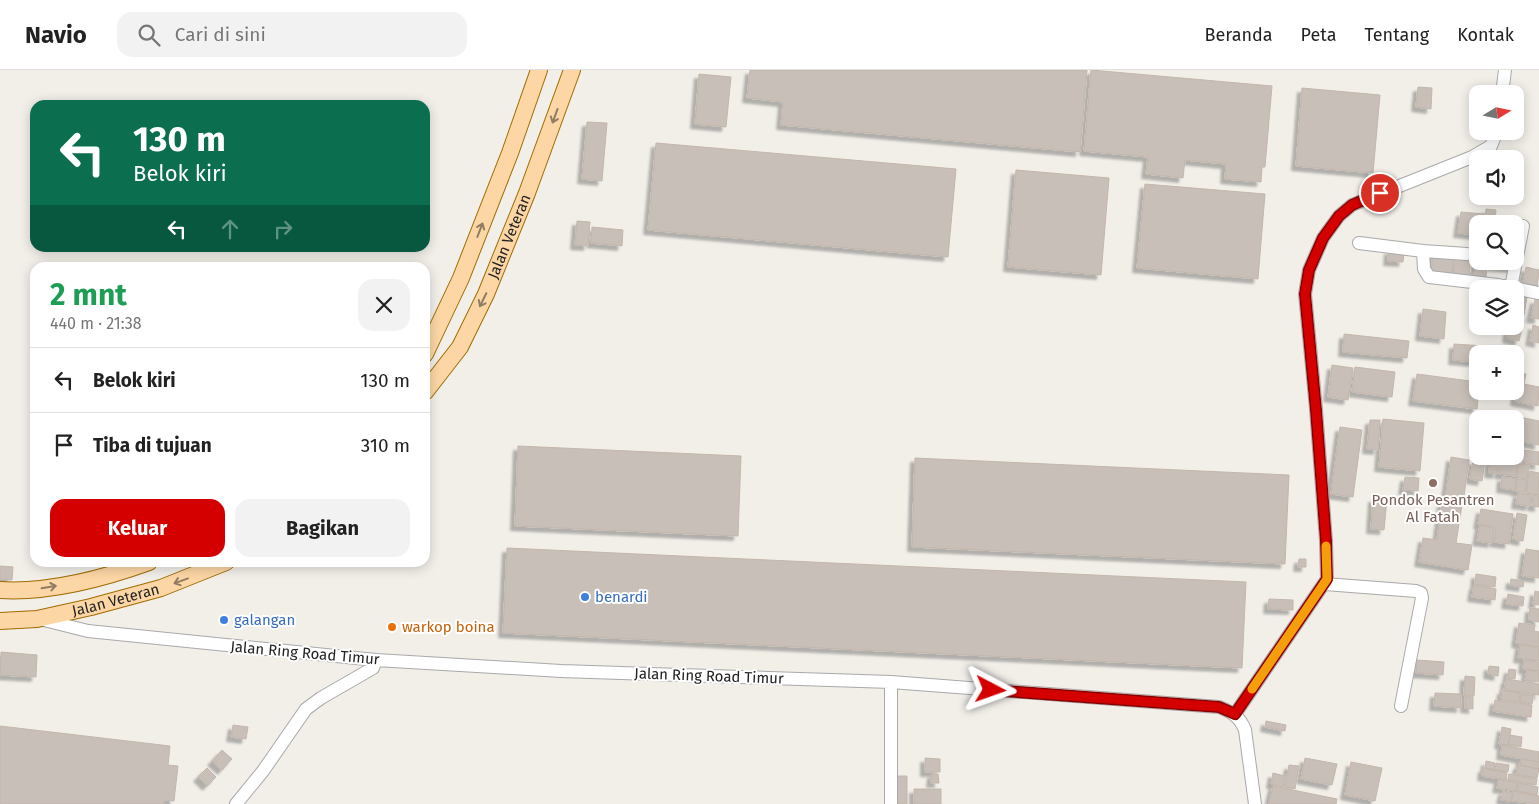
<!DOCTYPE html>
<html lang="id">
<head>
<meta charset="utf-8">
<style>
	:root { --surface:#fff; --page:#f2f2f2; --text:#222; --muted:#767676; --line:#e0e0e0; --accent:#d40000 }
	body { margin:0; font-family:"Fira Sans",sans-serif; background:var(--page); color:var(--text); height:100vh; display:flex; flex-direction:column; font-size:19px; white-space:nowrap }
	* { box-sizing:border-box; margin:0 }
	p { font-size:16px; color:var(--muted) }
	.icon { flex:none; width:28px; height:28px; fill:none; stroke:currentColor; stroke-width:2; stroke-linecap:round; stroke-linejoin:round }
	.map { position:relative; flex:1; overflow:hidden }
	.side { position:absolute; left:30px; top:192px; width:400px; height:305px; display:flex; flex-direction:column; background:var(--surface); border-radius:15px; box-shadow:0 2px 12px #0003 }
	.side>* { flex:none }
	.guide { position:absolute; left:30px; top:30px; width:400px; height:152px; border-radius:15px; box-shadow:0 2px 12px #0003; background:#0b6e4f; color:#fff; overflow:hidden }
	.needle { width:32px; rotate:80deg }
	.controls { position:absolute; left:1469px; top:15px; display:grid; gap:10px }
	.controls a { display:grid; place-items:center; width:55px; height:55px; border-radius:10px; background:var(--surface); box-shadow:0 2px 12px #0003; font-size:25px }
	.pin { position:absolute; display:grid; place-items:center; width:42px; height:42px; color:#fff; margin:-21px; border:2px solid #fff; border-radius:50%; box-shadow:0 1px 5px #0007 }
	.me { position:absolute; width:55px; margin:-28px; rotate:94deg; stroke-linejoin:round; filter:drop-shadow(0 0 4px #0008) }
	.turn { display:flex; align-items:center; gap:18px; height:105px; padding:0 20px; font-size:22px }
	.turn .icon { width:65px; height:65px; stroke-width:2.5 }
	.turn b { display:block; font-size:35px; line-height:42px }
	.lanes { display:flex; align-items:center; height:48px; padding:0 20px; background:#0003; justify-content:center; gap:25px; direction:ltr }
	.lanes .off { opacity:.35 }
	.round { display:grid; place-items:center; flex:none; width:52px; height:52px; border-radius:15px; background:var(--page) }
	.summary { display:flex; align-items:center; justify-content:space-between; height:85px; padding:0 20px }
	h1 { font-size:30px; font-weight:700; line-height:38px; color:#1e9e55 }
	.button { display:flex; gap:10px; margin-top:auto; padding:10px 20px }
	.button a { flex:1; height:58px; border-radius:15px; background:var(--accent); color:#fff; font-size:20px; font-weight:700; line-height:58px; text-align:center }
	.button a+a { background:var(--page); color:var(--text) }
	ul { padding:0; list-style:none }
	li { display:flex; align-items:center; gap:15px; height:65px; padding:0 20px; border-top:1px solid var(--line) }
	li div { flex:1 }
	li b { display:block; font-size:19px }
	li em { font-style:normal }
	header { display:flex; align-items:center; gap:30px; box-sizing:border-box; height:70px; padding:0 25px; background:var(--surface); border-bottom:1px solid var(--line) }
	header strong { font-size:24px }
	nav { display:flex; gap:28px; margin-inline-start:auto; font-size:18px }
	.search { width:350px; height:45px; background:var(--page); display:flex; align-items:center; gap:12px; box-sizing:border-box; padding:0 18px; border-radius:15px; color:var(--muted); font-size:19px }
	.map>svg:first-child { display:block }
	.building { fill:#c7bfb8; stroke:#c4b6ab; filter:url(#shadow) }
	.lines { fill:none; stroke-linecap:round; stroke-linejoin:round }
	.minor-casing { stroke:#a9a9a9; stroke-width:14 }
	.major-casing { stroke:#a06b00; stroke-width:18 }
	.minor { stroke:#fff; stroke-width:12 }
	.major { stroke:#fcd6a4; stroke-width:16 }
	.oneway { stroke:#8f7c63 }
	.route-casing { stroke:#8a0000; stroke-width:12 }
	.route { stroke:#d40000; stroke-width:9 }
	.slow { stroke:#f59e0b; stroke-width:9 }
	.education-dot { fill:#8d6e63; stroke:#fff; stroke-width:2 }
	.shop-dot { fill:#3f7fe0; stroke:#fff; stroke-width:2 }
	.food-dot { fill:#e8710a; stroke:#fff; stroke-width:2 }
	.labels { text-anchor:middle; stroke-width:4; stroke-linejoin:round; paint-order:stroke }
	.street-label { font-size:15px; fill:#222; stroke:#fff }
	.education-label { font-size:15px; fill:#785e54; stroke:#fff }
	.shop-label { font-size:15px; fill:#366cbe; stroke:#fff; text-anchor:start }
	.food-label { font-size:15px; fill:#c56008; stroke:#fff; text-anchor:start }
</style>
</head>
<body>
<header>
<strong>Navio</strong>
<div class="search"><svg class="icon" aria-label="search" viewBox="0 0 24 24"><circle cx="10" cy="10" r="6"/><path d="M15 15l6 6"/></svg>Cari di sini</div>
<nav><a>Beranda</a><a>Peta</a><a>Tentang</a><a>Kontak</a></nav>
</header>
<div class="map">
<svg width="1539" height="734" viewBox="0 0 1539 734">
	<defs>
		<filter id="shadow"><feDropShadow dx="-4.5" dy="4.5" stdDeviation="1" flood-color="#0004"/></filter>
	</defs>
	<rect width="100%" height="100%" fill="#f2efe9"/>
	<path class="building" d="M750 0H1087L1080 82 781 55 783 32 747 28Z
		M1091 0 1272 16 1265 97H1262L1261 112 1225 109 1226 94 1185 90 1183 108 1146 104 1148 87 1084 81Z
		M699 4 731 7 726 57 695 54Z
		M1418 17 1432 18 1431 39 1416 37Z
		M1302 18 1380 25 1373 103 1296 96Z
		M587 52 607 53 602 111 582 109Z
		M656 73 956 99 948 187 648 160Z
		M1016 100 1109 108 1101 205 1008 197Z
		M1145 114 1265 124 1258 209 1137 198Z
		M1486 139 1496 140 1495 150 1485 149Z
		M1461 142 1484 144 1483 154H1478V165L1458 163Z
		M577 151 590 152 588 176 575 175Z
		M592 157 623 160 622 176 591 173Z
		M1477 177 1478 191H1514V198L1487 196 1486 208 1474 207Z
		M1389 180 1404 181 1403 192 1388 191Z
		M1433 182 1454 184 1452 205 1431 203Z
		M1455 184 1471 186 1469 207 1453 205Z
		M1526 197 1539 200 1537 220 1522 217Z
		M1515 225 1527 227 1524 245 1515 244Z
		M1535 229 1539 230V249L1531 248Z
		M1423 239 1446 242 1444 269 1420 266Z
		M1515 248 1524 250 1519 271 1507 268 1509 256H1515Z
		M1533 255 1539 257V273L1530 271Z
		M1344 264 1409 271 1407 288 1343 282Z
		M1454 274 1485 276V284H1478V292L1453 290Z
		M1332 295 1353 298 1348 330 1328 327Z
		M1355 297 1395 302 1392 327 1352 322Z
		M1515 302 1526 304 1524 314 1539 317 1538 336 1515 331 1516 323 1507 321H1515Z
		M1417 304 1478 312V321H1479L1477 339 1413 331Z
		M1495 342 1539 351V375L1515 370V349H1494Z
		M1383 349 1424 353 1420 401 1379 397Z
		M1370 350H1380L1378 380 1367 379Z
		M1340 357 1362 360 1353 427 1331 424Z
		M518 376 741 386 738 466 515 456Z
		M1515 379H1516L1514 393 1505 391 1506 386H1515Z
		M1518 379 1539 382V395L1516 391Z
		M1490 386H1504V390L1490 388Z
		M1451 387 1469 390 1463 434 1445 431Z
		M915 388 1289 405 1285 494 912 477Z
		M1473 390 1485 391 1482 411 1470 409Z
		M1490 390 1499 391 1497 404 1489 403Z
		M1501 391 1517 394 1516 406 1499 404Z
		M1518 394 1529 395 1527 409 1517 407Z
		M1529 401 1539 403V425L1526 423Z
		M1405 407 1419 408 1418 421 1403 420Z
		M1502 407 1516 409 1515 420 1501 418Z
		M1517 409 1527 410 1525 422 1515 421Z
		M1518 423 1531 425 1530 436 1516 434Z
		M1533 425 1539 426V437L1532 436Z
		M1373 428 1387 429 1384 460 1371 459Z
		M1442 432 1462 435 1456 473 1472 475 1468 500 1419 492 1423 468 1437 470Z
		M1481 439 1513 444 1509 474 1494 472 1496 457 1478 454Z
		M1517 443 1527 445 1523 471 1513 469Z
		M1480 455 1494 458 1492 473 1477 471Z
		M507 478 1246 512 1242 598 503 563Z
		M1526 479 1539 481V508L1522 506Z
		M1299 489H1306V497H1298Z
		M0 496 13 497 12 510 0 509Z
		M1476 504 1496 507 1495 517 1475 514Z
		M1511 509 1524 511 1523 517 1510 515Z
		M1474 515 1496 519 1495 530 1472 527Z
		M1535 521 1539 522V535L1533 534Z
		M1508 524 1524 527 1523 536 1506 534Z
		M1269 529 1293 530V540L1268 539Z
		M1530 538 1539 539V552L1529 550Z
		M1519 553 1535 555 1534 561 1539 562V577L1516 573Z
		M1520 575 1539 578V591L1518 588Z
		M1 582 37 585 36 607 0 605Z
		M1417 590 1444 592 1443 605 1416 603Z
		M1524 590 1539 592V601L1523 599Z
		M1489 596 1499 597 1498 606 1488 604Z
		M1509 599 1516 600 1515 609 1507 608Z
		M1527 600 1539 602V612L1525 610Z
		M1465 606 1475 607 1474 626H1464Z
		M1506 609 1539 614V625L1504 620Z
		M1502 620 1520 623 1519 632 1501 629Z
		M1435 623 1461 624V638L1434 636Z
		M1521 624 1533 626 1532 634 1520 632Z
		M1465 627H1473V639L1465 638Z
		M1495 630 1532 635 1531 647 1493 641Z
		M1266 651 1286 655 1285 661 1265 657Z
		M233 655 248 657 246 669 231 667Z
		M0 656 170 676 168 695 178 696 174 731 164 730 163 734H0Z
		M1502 657 1511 659 1508 675 1499 674Z
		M1510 665 1522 667 1521 677 1508 674Z
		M1502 675 1539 682V692L1501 685Z
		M222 680 232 689 222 700 212 691Z
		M925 688 940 689V702H925Z
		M1305 688 1337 694 1332 715 1301 709Z
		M1521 689 1539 692V699L1520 695Z
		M1486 691 1495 693 1494 700 1485 698Z
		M1351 692 1382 698 1375 731 1345 725Z
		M1496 693 1509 695 1508 702 1495 700Z
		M1289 695 1299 696 1295 719 1285 717Z
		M1518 695 1539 699 1537 708 1516 704Z
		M207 698 216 707 207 716 198 707Z
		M1483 698 1507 703 1506 710 1482 706Z
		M1273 703 1285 706 1283 717 1271 714Z
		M932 704H938L939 713H931Z
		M1509 704 1537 709 1536 715 1508 710Z
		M895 706H907V734H895Z
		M1499 709 1517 713 1516 721 1497 718Z
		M1518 713 1538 717 1537 725 1517 721Z
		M1273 716 1337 729 1336 734H1269Z
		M914 719H941V734H914Z
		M1503 721 1512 723 1511 731 1501 730Z
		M1513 721 1539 726V734L1512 731Z"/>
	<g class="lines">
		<g class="minor-casing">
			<path id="minor" d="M1502 24 1505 0
				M1359 173 1423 181 1424 199 1429 207 1498 215 1539 223
				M1423 181 1467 184
				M1511 217 1523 156
				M1325 514 1416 521 1421 523 1422 528 1401 636
				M40 549 88 561 376 590 561 601 891 612 1219 637C1232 642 1240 647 1245 660L1255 734
				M891 612V734
				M1235 644 1327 509 1326 471 1316 339 1305 224 1309 200 1323 168 1339 146 1352 135 1472 87 1491 76 1497 61
				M236 734 263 701 306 639 321 628 373 598 376 590"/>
		</g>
		<g class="major-casing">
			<g id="major">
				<path d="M425 284 461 208 510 83 539 0"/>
				<path id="s1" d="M425 322 460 277 486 224 527 123 572 0"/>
				<path d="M0 520C50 523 102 509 149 492"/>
				<path id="s2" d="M0 551 37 549 91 537 161 518 226 492"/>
			</g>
		</g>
		<use href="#minor" class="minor"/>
		<use href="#major" class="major"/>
	</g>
	<defs><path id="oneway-shaft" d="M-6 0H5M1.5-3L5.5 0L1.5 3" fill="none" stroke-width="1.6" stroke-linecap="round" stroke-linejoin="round" transform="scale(1.25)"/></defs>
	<g class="oneway">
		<use href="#oneway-shaft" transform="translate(555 46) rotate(110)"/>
		<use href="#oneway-shaft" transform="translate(480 160) rotate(-69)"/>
		<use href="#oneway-shaft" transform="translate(483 230) rotate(116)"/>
		<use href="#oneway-shaft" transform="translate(181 511) rotate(160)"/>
		<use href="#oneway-shaft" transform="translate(49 517) rotate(-9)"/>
	</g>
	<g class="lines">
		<g class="route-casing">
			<path id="route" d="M991 620 1219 637 1235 644 1327 509 1326 471 1316 340 1305 224 1309 200 1323 168 1339 146 1352 135 1380 123"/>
		</g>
		<use href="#route" class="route"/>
		<path class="slow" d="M1252 619 1327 509 1326 476"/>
	</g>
	<circle class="education-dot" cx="1433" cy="413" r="5"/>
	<g class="shop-dot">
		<circle cx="585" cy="527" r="5"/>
		<circle cx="224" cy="550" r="5"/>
	</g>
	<circle class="food-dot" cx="392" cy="557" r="5"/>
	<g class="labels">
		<g class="street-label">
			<text dy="5" stroke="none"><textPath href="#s1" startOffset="178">Jalan Veteran</textPath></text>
			<text dy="5" stroke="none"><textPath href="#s2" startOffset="118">Jalan Veteran</textPath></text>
			<text transform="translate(305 583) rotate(5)" y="5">Jalan Ring Road Timur</text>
			<text transform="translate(709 606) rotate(2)" y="5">Jalan Ring Road Timur</text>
		</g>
		<g class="education-label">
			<text x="1433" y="435">Pondok Pesantren<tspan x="1433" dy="17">Al Fatah</tspan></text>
		</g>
		<g class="shop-label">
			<text x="595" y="532">benardi</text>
			<text x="234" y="555">galangan</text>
		</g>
		<g class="food-label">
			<text x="402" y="562">warkop boina</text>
		</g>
	</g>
</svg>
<div class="controls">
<a><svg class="needle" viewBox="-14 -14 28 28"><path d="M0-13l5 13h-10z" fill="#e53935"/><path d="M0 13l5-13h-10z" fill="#767676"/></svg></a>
<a><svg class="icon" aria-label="sound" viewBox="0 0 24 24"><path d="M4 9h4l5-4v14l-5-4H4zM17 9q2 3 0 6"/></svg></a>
<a><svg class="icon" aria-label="search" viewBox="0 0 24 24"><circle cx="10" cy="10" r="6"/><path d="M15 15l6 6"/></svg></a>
<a><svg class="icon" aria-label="layers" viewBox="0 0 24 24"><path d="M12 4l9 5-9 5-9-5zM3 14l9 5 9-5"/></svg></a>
<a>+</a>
<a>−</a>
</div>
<div class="pin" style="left:1380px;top:123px;background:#d93025"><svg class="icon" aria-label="arrive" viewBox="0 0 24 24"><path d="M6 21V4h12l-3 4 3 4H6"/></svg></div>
<svg class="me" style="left:991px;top:620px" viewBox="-20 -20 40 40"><path d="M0-17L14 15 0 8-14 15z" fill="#d40000" stroke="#fff" stroke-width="4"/></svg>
<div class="guide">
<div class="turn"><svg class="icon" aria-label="left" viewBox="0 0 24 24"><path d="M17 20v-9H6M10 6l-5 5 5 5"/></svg><div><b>130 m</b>Belok kiri</div></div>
<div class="lanes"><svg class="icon" aria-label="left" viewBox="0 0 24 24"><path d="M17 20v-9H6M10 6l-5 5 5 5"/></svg><svg class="icon off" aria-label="ahead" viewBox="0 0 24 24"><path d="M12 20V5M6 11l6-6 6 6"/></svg><svg class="icon off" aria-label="right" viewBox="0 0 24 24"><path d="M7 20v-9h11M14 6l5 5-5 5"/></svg></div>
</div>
<section class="side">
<div class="summary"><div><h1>2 mnt</h1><p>440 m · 21:38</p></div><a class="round"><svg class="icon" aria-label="close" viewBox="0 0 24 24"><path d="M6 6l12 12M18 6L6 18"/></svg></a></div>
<ul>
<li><svg class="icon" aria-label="left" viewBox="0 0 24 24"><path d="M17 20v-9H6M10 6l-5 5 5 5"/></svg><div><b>Belok kiri</b></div><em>130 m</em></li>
<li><svg class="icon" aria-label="arrive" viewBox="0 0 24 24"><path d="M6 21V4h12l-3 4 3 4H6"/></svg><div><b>Tiba di tujuan</b></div><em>310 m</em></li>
</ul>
<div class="button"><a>Keluar</a><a>Bagikan</a></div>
</section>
</div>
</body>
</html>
